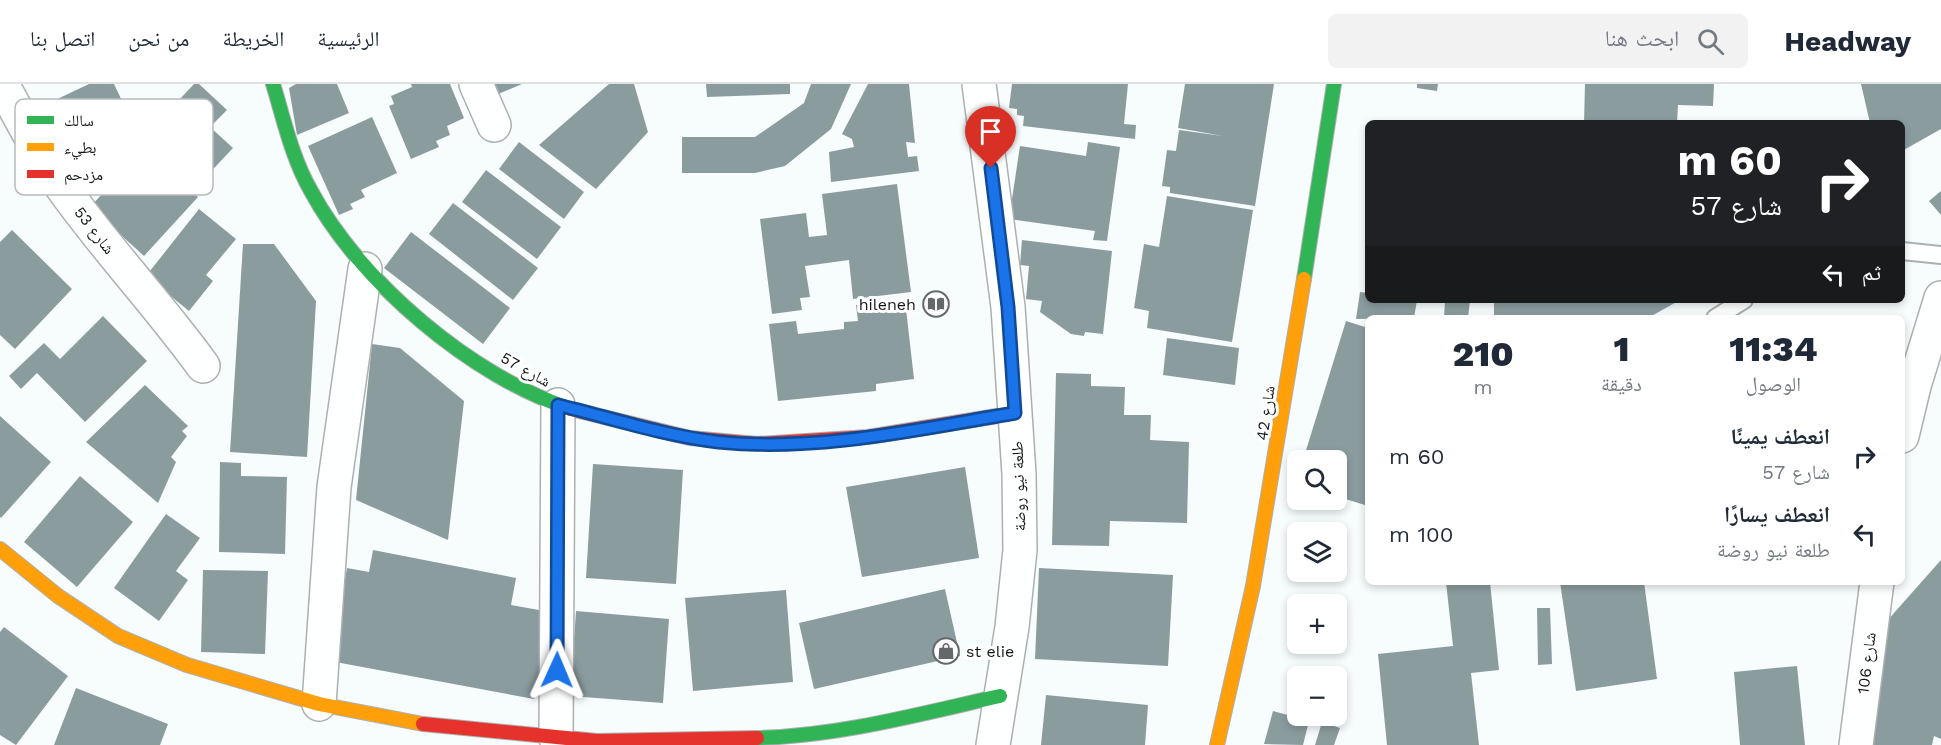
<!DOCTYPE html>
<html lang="ar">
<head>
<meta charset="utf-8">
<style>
	:root { --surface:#fff; --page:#f2f2f3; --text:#1f2937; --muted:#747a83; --line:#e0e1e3 }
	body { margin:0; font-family:"Work Sans","Noto Naskh Arabic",sans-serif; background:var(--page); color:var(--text); direction:rtl; height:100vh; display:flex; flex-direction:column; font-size:22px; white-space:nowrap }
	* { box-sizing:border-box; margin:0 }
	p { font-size:20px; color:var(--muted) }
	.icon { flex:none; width:33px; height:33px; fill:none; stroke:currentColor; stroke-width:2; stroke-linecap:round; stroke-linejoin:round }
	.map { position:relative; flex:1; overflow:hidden; direction:ltr }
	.drawer { position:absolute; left:1365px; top:231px; width:540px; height:270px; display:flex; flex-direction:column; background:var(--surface); border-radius:9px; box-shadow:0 3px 9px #0003; direction:rtl }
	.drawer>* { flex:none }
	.top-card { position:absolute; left:1365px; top:36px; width:540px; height:183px; border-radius:9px; box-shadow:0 3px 9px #0003; direction:rtl; background:#202124; color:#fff; overflow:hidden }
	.buttons { position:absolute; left:1287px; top:366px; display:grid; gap:12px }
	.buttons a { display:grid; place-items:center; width:60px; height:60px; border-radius:9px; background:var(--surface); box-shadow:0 3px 9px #0003; font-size:30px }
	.pin { position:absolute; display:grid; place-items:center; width:51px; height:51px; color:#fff; margin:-62px -26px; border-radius:50% 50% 50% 0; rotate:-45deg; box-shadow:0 0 6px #0007 }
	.pin .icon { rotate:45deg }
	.me { position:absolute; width:66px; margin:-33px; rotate:1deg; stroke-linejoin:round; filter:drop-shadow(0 0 4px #0008) }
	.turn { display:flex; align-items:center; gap:21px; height:126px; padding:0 24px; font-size:27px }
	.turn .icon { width:78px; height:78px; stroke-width:2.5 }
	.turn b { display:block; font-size:42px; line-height:51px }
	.then { display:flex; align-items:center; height:57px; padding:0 24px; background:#0003; gap:12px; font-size:22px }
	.eta { display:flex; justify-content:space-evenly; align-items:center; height:102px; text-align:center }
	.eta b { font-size:36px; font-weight:800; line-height:42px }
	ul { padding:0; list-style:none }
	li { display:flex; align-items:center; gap:18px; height:78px; padding:0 24px }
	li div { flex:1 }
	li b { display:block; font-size:22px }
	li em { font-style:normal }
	header { display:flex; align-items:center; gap:36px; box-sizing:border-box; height:84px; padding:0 30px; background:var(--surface); border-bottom:2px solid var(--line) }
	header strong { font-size:28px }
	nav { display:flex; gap:33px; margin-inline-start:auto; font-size:21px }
	.search { width:420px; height:54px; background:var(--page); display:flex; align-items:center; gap:15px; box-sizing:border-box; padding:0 21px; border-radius:9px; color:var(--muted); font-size:22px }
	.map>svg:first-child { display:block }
	.building { fill:#8b9c9f }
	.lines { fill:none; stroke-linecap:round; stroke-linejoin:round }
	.lane-casing { stroke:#acb0b1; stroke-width:20 }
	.street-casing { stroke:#acb0b1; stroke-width:36 }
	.fast-casing { stroke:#acb0b1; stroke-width:16 }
	.slow-casing { stroke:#acb0b1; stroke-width:16 }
	.jam-casing { stroke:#acb0b1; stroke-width:16 }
	.lane { stroke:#feffff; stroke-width:16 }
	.street { stroke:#feffff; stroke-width:33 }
	.fast { stroke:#30b455; stroke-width:14 }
	.slow { stroke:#ff9f0a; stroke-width:14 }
	.jam { stroke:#e5322d; stroke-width:14 }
	.route-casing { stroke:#114b97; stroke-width:15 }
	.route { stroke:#1a73e8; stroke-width:10 }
	.labels { text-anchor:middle; stroke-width:6; stroke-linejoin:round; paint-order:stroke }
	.street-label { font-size:16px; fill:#151819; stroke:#fff }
	.poi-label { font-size:16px; fill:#151819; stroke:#fff; text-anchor:end }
	.key { fill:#fff; stroke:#b9baba; stroke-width:1.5 }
	.key-label { font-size:16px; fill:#151819 }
</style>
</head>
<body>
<header>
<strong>Headway</strong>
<div class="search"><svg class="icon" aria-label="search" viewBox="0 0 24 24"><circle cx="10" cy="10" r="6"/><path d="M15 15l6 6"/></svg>ابحث هنا</div>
<nav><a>الرئيسية</a><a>الخريطة</a><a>من نحن</a><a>اتصل بنا</a></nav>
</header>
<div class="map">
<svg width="1941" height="661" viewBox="0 0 1941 661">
	<rect width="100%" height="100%" fill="#f7fcfd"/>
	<path class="building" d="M89 0H114L140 55 64 90 34 26Z
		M194 0H199L227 26 210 43 233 64 202 97 150 47Z
		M296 0H337L349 29 297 51 289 4Z
		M411 0H450L464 34 447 42 450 51 436 57 439 63 411 75 389 22 394 20 391 12 412 3Z
		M492 0H522L496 11Z
		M609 0H634L648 48 596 105 539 61Z
		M706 0H790V10L707 13Z
		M811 0H851L831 45 785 82 755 89H682V53H755L804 19Z
		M868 0H909L915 59 906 58 908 73 917 72 919 87 831 98 829 68 854 63 852 55 842 50Z
		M1012 0H1128L1124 40 1136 41 1135 55 1023 42 1024 32 1017 31V25L1009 24Z
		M1185 0H1274L1255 122 1170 109V103L1162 102 1167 66 1176 67 1179 46 1223 52 1178 44Z
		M1417 0H1438L1437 7 1417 4Z
		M1585 0H1714L1713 22 1678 21 1677 39H1584Z
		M1861 0H1941V45L1902 67V39H1870Z
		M372 33 397 89 361 106 365 113 350 120 353 125 339 131 308 62Z
		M519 58 584 108 564 135 499 85Z
		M1088 58 1120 63 1107 157 1093 156 1095 147 1009 135 1020 62 1086 72Z
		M145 64 198 113 144 172 90 123Z
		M486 86 561 143 537 175 462 118Z
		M897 100 911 208 853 215 849 176 805 182 810 213 800 214 802 226 772 230 760 135 806 129 809 153 827 151 822 110Z
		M1941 107V131L1929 117Z
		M1167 112 1253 126 1232 258 1147 244 1149 227 1134 224 1144 160 1159 163Z
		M453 119 538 184 513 216 429 150Z
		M199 125 236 155 206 191 213 197 189 227 146 192Z
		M12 146 72 205 15 265 0 251V158Z
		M411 148 510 224 483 260 384 184Z
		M1022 156 1112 167 1103 250 1085 248 1084 252 1071 250 1040 228 1042 217 1026 215 1029 182 1020 181Z
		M243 160H274L316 217 307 373 230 368Z
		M1360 208 1368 209V216H1417L1414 234 1356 235Z
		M905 216 914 295 876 300V307L778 317 769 240 796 237 798 250 844 245V238L858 237 856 221Z
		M1445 216H1470L1468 234H1444Z
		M1494 216H1680L1648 234H1494Z
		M103 232 147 277 85 338 37 289 21 305 9 292 44 259 60 275Z
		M1346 237 1368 244V422L1336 412V376H1303Z
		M1167 254 1239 264 1235 301 1163 291Z
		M372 260 400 264 464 317 448 456 356 416Z
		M1056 289 1091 290V302L1125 303 1124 331H1151L1150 356 1189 358 1187 439 1110 437 1109 462 1052 461Z
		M145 301 188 342 182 347 187 352 171 373 176 378 158 419 86 358Z
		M0 332 51 378 1 434 0 433Z
		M220 378 241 379V392L287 393 285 470 219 468Z
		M593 380 683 386 676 500 586 494Z
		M965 383 979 474 862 493 846 403Z
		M80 392 133 438 77 503 24 458Z
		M166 430 200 454 176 487 188 496 159 537 114 504Z
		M373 466 516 494 511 521 550 528 534 615 330 577 347 484 369 488Z
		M1941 476V655L1934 652 1932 661H1869L1886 538Z
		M1039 484 1173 491 1168 582 1035 575Z
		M203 486 268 487 265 570 201 568Z
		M1446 498H1490L1499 586 1471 589 1479 661H1387L1378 570 1453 562Z
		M1560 498H1644L1657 595 1576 607Z
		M945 505 960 572 814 605 799 539Z
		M786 506 793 598 693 607 685 514Z
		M1537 524H1550L1552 580 1538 581Z
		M576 527 669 535 663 619 570 612Z
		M4 543 68 592 16 661 0 651V548Z
		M1797 582 1805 661H1740L1734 588Z
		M76 604 168 640 160 661H54Z
		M1046 611 1148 621 1145 661H1041Z
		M1273 627 1309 637 1303 661 1264 660Z
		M1322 638 1340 644 1334 661H1315Z"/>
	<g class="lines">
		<g class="lane-casing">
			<path id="lane" d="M1902 167 1941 171
				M1715 234 1744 216"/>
		</g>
		<g class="street-casing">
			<path id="street" d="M2 0C21 34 39 71 62 103 106 165 158 220 203 282
				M476 0 494 41
				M979 0 1008 223 1019 390 1020 466 1012 543 993 661
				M1902 352 1914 302 1941 214
				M319 620 334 403 365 185
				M556 654 558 321
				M1856 661 1877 498"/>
		</g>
		<g class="fast-casing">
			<path id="fast" d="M273 0C284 36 292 74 311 107 360 198 472 293 571 325
				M1304 195 1334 0
				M757 654C839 652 920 630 1000 612"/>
		</g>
		<g class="slow-casing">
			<path id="slow" d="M0 465 58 512 118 552 187 581 319 620 423 640
				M1217 661 1253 502 1304 195"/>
		</g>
		<g class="jam-casing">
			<path id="jam" d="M571 325 690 354 757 360 868 353 1015 329
				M423 640 597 657 757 654"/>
		</g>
		<use href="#lane" class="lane"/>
		<use href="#street" class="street"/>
		<use href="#fast" class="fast"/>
		<use href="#slow" class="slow"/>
		<use href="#jam" class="jam"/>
	</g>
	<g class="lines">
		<g class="route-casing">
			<path id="route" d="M557 586 558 321C611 334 665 352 719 358 817 368 919 345 1015 329L1008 223 991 84"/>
		</g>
		<use href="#route" class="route"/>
	</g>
	<defs>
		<g id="library-ring" transform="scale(1.35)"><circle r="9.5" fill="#fff" stroke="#646869" stroke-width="1.5"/><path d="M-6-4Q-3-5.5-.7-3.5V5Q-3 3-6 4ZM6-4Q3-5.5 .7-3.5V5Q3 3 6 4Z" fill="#646869"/></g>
		<g id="shop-ring" transform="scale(1.35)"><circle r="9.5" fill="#fff" stroke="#646869" stroke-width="1.5"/><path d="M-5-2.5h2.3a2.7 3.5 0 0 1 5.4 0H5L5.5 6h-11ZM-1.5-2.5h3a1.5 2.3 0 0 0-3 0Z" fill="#646869"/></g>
	</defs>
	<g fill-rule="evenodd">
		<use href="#library-ring" x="936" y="220"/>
		<use href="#shop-ring" x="946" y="567"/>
	</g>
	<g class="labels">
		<g class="street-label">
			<text transform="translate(95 146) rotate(52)" y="6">شارع 53</text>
			<text transform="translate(526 285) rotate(29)" y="6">شارع 57</text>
			<text transform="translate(1265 329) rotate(-82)" y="6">شارع 42</text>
			<text transform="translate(1018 402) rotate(-92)" y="6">طلعة نيو روضة</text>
			<text transform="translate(1866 579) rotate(-83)" y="6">شارع 106</text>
		</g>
		<g class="poi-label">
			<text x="916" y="226">hileneh</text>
			<text x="966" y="573" text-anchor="start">st elie</text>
		</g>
	</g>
	<rect x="15" y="15" width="198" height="96" rx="9" class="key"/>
	<rect x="27" y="32" width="27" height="8" fill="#30b455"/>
	<rect x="27" y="59" width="27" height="8" fill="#ff9f0a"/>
	<rect x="27" y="86" width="27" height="8" fill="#e5322d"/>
	<g class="key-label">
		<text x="64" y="42">سالك</text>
		<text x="64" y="69">بطيء</text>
		<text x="64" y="96">مزدحم</text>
	</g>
</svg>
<div class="buttons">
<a><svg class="icon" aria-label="search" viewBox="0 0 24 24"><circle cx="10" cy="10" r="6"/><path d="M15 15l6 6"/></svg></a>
<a><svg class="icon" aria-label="layers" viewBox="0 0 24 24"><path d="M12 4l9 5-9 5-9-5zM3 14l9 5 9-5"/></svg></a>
<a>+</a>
<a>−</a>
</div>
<div class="pin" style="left:991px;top:84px;background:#d93025"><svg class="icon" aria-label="arrive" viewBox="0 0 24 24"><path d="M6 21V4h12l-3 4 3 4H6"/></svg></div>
<svg class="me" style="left:557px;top:586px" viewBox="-20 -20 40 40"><path d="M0-17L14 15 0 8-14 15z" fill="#1a73e8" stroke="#fff" stroke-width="4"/></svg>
<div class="top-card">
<div class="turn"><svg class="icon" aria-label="right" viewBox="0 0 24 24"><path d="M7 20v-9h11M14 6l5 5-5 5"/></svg><div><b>60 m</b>شارع 57</div></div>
<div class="then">ثم<svg class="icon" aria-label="left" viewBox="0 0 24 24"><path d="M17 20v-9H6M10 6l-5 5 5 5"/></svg></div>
</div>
<section class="drawer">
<div class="eta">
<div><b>11:34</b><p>الوصول</p></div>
<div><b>1</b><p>دقيقة</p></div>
<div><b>210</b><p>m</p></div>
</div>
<ul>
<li><svg class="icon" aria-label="right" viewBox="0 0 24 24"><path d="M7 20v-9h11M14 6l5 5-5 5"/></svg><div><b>انعطف يمينًا</b><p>شارع 57</p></div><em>60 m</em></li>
<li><svg class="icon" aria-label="left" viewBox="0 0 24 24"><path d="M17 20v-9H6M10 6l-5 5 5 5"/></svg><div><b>انعطف يسارًا</b><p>طلعة نيو روضة</p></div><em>100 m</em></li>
</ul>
</section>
</div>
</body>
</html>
